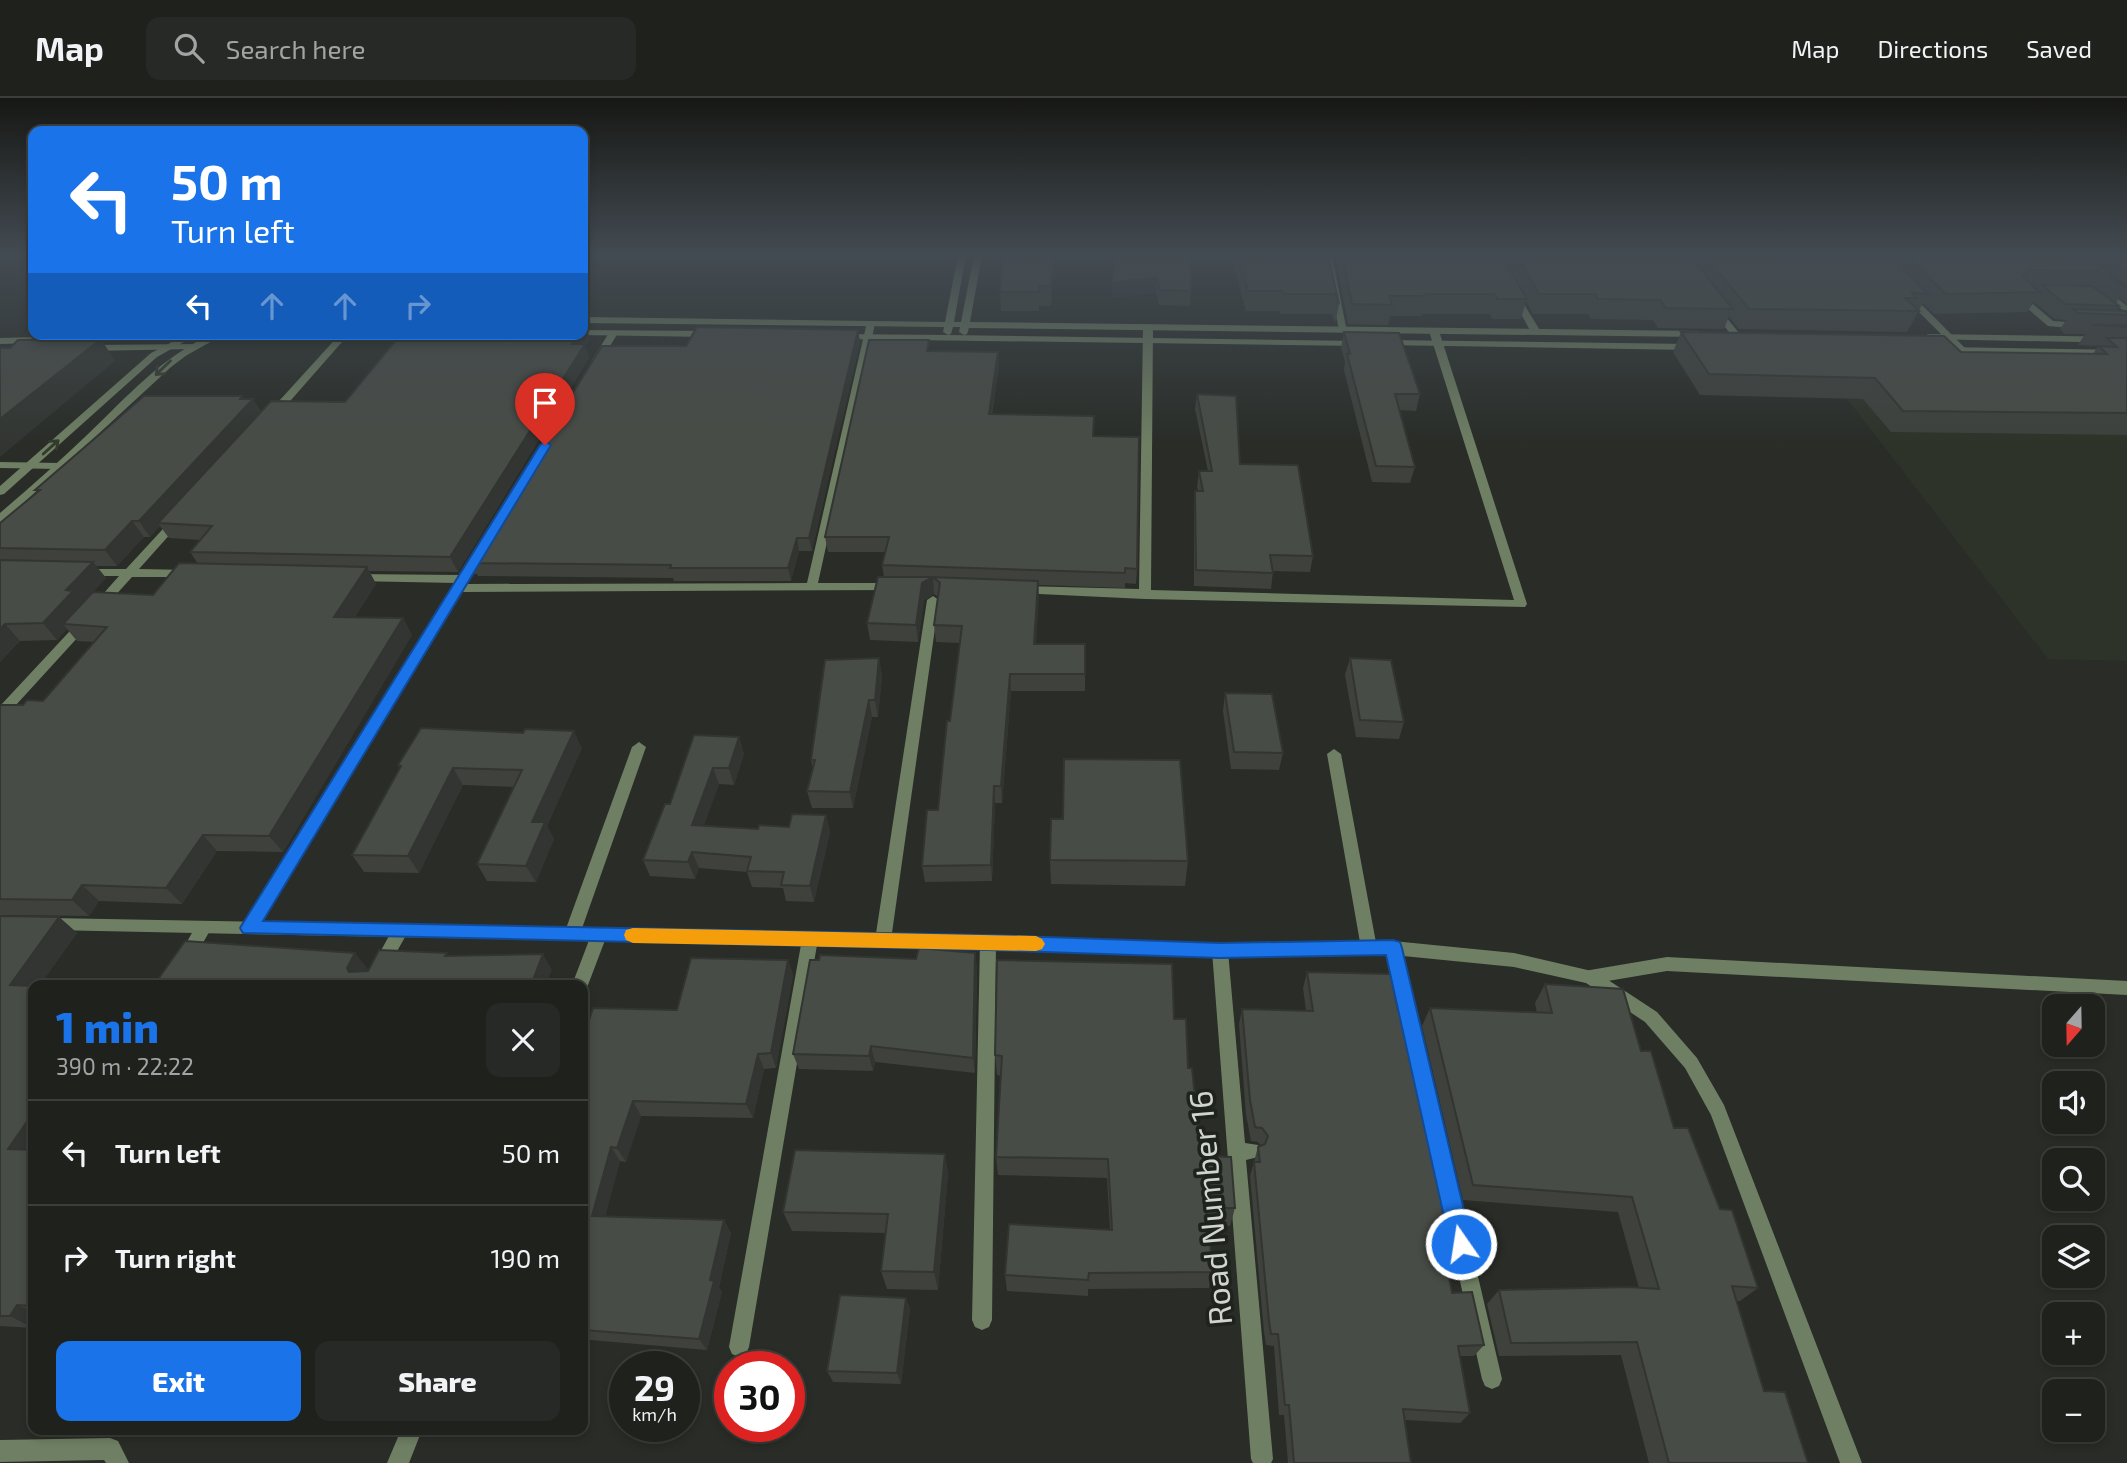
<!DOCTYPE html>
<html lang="en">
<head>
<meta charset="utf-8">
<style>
	:root { --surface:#1f211d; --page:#272926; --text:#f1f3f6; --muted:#a1a3a4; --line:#3c3e3b; --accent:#1a73e8 }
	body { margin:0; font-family:"Exo 2",sans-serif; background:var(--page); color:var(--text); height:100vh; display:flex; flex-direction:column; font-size:26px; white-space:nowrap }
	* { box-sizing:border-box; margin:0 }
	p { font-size:23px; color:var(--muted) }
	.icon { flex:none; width:38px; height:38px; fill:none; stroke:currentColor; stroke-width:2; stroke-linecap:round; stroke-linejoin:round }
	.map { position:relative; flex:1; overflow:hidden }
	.side { position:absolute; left:28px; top:882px; width:560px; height:455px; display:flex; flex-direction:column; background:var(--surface); border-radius:14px; box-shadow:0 4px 10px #0003,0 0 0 2px var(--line) }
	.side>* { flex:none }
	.guide { position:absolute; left:28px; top:28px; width:560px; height:214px; border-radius:14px; box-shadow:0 4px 10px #0003,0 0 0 2px var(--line); background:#1a73e8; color:#fff; overflow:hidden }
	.needle { width:46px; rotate:200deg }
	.fabs { position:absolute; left:2042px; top:896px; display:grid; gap:14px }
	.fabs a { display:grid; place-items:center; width:63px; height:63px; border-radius:14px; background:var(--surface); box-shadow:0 4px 10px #0003,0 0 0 2px var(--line); font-size:35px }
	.speed { position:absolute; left:609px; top:1253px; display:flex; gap:14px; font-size:35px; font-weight:700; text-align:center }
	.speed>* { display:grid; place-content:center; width:91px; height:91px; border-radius:50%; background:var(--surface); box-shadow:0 4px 10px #0003,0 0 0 2px var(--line); line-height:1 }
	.speed small { font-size:18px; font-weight:400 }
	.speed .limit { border:10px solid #d22; background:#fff; color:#111 }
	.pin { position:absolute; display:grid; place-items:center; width:60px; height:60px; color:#fff; margin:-72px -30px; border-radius:50% 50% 50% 0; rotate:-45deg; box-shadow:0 0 7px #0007 }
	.pin .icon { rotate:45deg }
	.me { position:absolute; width:77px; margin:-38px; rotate:347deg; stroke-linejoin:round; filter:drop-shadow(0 0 5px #0008) }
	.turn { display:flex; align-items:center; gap:24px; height:147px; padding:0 28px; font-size:32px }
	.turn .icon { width:91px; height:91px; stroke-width:2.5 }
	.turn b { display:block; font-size:49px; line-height:60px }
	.lanes { display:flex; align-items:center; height:66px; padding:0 28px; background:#0003; justify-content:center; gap:35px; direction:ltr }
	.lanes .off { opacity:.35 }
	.round { display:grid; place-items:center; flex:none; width:74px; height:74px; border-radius:14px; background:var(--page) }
	.head { display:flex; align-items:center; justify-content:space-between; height:119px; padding:0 28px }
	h1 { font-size:42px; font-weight:800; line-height:52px; color:var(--accent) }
	.primary-button { display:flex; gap:14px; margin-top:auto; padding:14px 28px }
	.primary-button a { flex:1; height:80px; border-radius:14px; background:var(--accent); color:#fff; font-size:28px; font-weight:800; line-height:80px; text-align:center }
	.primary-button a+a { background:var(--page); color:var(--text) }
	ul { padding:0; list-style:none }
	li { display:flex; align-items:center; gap:21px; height:105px; padding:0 28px; border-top:2px solid var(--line) }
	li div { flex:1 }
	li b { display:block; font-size:26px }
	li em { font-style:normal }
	header { display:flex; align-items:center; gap:42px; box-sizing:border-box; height:98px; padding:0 35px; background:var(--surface); border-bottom:2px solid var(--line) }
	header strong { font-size:33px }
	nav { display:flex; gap:38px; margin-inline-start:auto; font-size:24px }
	.search { width:490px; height:63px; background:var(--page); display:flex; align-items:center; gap:18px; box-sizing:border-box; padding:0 24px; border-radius:14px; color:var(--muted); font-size:26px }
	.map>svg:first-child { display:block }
	.built { fill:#2d3328 }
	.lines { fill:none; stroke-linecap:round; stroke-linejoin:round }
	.pedestrian { fill:#6f7f63; fill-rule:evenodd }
	.minor { fill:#6f7f63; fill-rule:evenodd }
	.tertiary { fill:#6f7f63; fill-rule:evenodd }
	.wall { fill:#3e413c; fill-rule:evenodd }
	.shaded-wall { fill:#323531 }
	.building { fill:#484c46; stroke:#323531; stroke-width:2 }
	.oneway { stroke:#333a2e }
	.route { fill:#1a73e8; stroke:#114b97; stroke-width:2 }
	.slow { fill:#f59e0b }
	.labels { text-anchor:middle; stroke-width:7; stroke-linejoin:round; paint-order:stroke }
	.near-street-label { font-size:32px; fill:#d2d4d0; stroke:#1f231d }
</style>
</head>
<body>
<header>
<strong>Map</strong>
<div class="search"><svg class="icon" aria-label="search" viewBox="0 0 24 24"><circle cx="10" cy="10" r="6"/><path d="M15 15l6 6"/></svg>Search here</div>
<nav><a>Map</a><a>Directions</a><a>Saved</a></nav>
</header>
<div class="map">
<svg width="2127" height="1365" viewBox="0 0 2127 1365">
	<rect width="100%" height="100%" fill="#292c27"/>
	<path class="built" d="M1817 262 2127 322V563L2048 561Z"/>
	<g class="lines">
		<path class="pedestrian" d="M110 1340 118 1343 129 1365H106L104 1362 0 1364V1342Z"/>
		<path class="minor" d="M1324 157H1332L1347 234 1339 232Z
			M2100 191H2106L2127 208V215L2100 195Z
			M1904 195H1910L1966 251V255H1960L1904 199Z
			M1512 196 1519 198 1541 234 1539 236 1531 234 1511 198Z
			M2015 196H2021L2053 223 2082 225 2087 228 2082 231 2048 228 2015 200Z
			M1712 209H1718L1739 235V239H1733L1712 213Z
			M867 224 875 226 818 485H893L899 489 897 492 462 494 255 835 249 836 243 835 241 830 243 825 456 485 354 483 348 479 350 476 460 477 476 453 480 451 486 455 467 486 807 485Z
			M1148 226 1153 229 1151 492 1514 502 1429 233 1434 230 1439 233 1527 506 1525 509 1145 501 1018 495 1016 492 1022 488 1139 491 1143 229Z
			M610 233 618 235 599 266H593L591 264Z
			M146 236 224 237 219 240 0 246V240Z
			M340 236H349L277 318H269V314Z
			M196 246V250L193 251 89 253 84 250 89 247Z
			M0 364 60 365 65 368 60 371 0 370Z
			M177 419 183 422 181 424 139 471 190 472 194 473V479H132L103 511H95L93 508 95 505 119 478H84L78 474 80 471H126L173 420Z
			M933 498 939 502 891 842 889 847 883 849 877 847 875 842 927 502Z
			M86 519 90 520 92 523 90 526 5 619 0 621V608L82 520Z
			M639 644 646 649 580 836 578 841 572 843 566 841 564 836 632 649Z
			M1334 651 1341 656 1377 850 1375 855 1369 857 1363 855 1361 850 1327 656Z
			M204 823 210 824 212 829 179 887H163L198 824Z
			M401 826 407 827 409 832 378 887H362L395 827Z
			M599 830 605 832 607 837 588 887 583 893V887H572L591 837 593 832Z
			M810 834 816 836 818 841 749 1249 746 1256 739 1259 732 1256 729 1249 802 841 804 836Z
			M988 837 994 839 996 844 992 1222 989 1229 982 1232 975 1229 972 1222 980 844 982 839Z
			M1393 843 1399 845 1401 850 1502 1281 1499 1288 1492 1291 1485 1288 1482 1281 1385 850 1387 845Z
			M1220 846 1226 848 1228 853 1245 1045 1258 1047 1261 1053 1258 1059 1246 1062 1273 1361 1271 1365H1253L1251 1361 1212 853 1214 848Z
			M1667 859 2127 883V897L1667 873 1590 886 1584 884 1582 879 1584 874 1590 872Z
			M401 1332H422L409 1365H387Z"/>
		<path class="tertiary" d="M958 157H966L954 224H961L974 157H982L970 224 1698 233 1703 236 1698 239 969 230 967 236 964 237 959 234 960 229H953L951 236 948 237 1362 243V247L1359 248 841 241 836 238 838 236 948 237 943 234 944 229 583 225V219L945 224Z
			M583 232 712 233 717 236 712 239 580 237 583 236Z
			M187 236H198L157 259 4 396 0 397V388L151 255Z
			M213 236H225L187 257 171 269 4 423 0 424V415C30 389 59 364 88 336 127 299 162 258 213 236Z
			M1928 236 2127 239V245L1925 241 1923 239Z
			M1386 242 1692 246 1697 249 1692 252 1383 247V243Z
			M1943 249 2127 252V258L1940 254 1938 252Z
			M50 820 988 837 1220 846 1393 843 1514 855 1596 874 1657 914 1697 960 1724 1007 1862 1365H1840L1711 1017 1685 970 1645 924 1586 885 1514 869 1393 857 1220 860 988 851 50 832 44 831 42 826 44 821Z"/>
	</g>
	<path class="wall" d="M1055 157 1051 208H1039V213H1001L1000 194Z
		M1116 157 1191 193 1190 208 1159 207 1156 195 1112 200Z
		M1231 157H1328L1339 206 1335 226 1332 216H1280L1279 213H1246Z
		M1335 157H2127V206L2119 200 2116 205 2119 208 2116 213H2127V337L1891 334 1863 301 1700 297 1673 254 1681 234 1961 254 2093 256 2098 248 2078 247 2085 236H2065L2060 231 2066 222 2055 221 2034 204 2027 214 1934 216 1923 205 1907 234 1739 231 1729 218 1724 231 1658 230 1653 222 1591 221 1588 216H1533L1526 203 1521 221H1492L1490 216H1422V218H1390L1388 227 1348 226Z
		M585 227 590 241 585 248 589 260 458 474 369 473 376 486 355 519 403 520 412 537 283 754 217 753 182 806 99 803 89 818 0 817V607H23L43 603 94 544 77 543 67 531 57 542 20 543 0 564V425L37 395 35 392 243 301H253L261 314 345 304ZM160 428 169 440 200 442 190 454 198 466 153 497 93 494 106 480 96 468H117L144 439H150Z
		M858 232 860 244 812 453H799L791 483H674L673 480 478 478 477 476H474L468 463 686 248Z
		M1344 234 1420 296 1416 313 1400 312 1415 369 1410 385 1372 384 1344 272 1345 264 1341 250Z
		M930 253 998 254 999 268 992 316 1094 338 1137 471 1136 486 1125 485V490L1038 487 1036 546 1085 576V593H1011L1002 705H995L992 783 925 784 922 768 938 712 960 545 936 544 934 527 938 499 934 496 924 502 918 544 870 542 867 525 884 479 882 467 885 454H828L825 439Z
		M1197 296 1240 366 1313 458 1310 474 1273 473 1271 491 1194 488V409L1195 393H1198L1197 389 1199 373H1208L1195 311Z
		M879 560 882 578 878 619H872L853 710H812L807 693 813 671 811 662Z
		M1350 560 1404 624 1399 641 1356 639 1345 577Z
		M1225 595 1283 655 1279 672 1231 671 1223 613Z
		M739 639 744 656 734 687 719 686 704 727 758 731 789 729 826 717 830 734 814 804 786 803 783 790 752 789 747 774 699 770 695 781 650 778 643 762 670 706Z
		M582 650 547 728 554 741 536 784 487 783 477 766 514 689 463 687 419 775 364 774 352 757 400 670 398 667Z
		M1050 762 1188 763 1185 788 1051 786Z
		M0 818 59 819 77 835 40 887H33V1230L0 1228Z
		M975 855 977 871 975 975 875 964 873 973 799 971 793 956 916 861Z
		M788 862 793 877 776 970 764 971 753 1020 641 1018 626 1064 620 1063 605 1118 724 1122 731 1135 719 1189 722 1194 707 1252 590 1242 583 1235V940L677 912Z
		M1307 874 1398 912 1447 1087 1441 1096 1447 1120 1440 1130 1452 1195 1484 1247 1474 1258H1460L1470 1315 1460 1325 1405 1322 1411 1365H1288L1284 1317H1279L1274 1248 1266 1247 1264 1234 1250 1078 1258 1049 1261 1048 1258 1044 1251 1043 1246 1017 1239 926 1242 911 1306 913 1303 890Z
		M1545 886 1641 953 1674 1030 1720 1111 1758 1190 1740 1203H1737L1764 1293 1808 1365H1649L1621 1257 1499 1258 1487 1206 1499 1192 1639 1190 1618 1114 1463 1102 1422 928 1430 910 1537 915 1535 905Z
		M1174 921 1188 970 1201 1058 1235 1110 1230 1128 1208 1127 1213 1174 1209 1190 1088 1191V1198L1007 1193 1005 1177 1110 1132 1107 1080 998 1077 996 1059 1001 978 997 977 995 957Z
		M945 1056 948 1076 938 1192 887 1191 881 1173 886 1135 792 1133 783 1114Z
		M906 1200 910 1211 901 1286 833 1284 827 1273Z"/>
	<path class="shaded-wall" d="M1053 157H1055L1051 208V188Z
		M1157 179 1156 195 1112 200V185Z
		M585 227 590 241 585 248 589 260 458 474 450 459 572 246 578 236H583V230Z
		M858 232 860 244 812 453 809 440Z
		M101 241 115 263 0 359V321Z
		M998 254 999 268 989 330V316Z
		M242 298 247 308 253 301 262 317 158 425 160 428 150 439 139 423Z
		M132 423 144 439 117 468 105 452Z
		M797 440 799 453 791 483 788 470Z
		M93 464 106 480 63 526 67 531 57 542 43 525 66 492Z
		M367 469 376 486 344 536 334 519Z
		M933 479 934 496 924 502 918 544 916 527 922 485Z
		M1038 483 1039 500 1035 563 1034 546Z
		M403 520 412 537 283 754 269 738Z
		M5 526 20 543 0 564V531Z
		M879 560 882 578 878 619 875 602Z
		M1010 576 1011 593 1002 705 1001 688Z
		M869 602 872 619 853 710 850 694Z
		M574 633 582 650 547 728 554 741 536 784 526 768 532 724Z
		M739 639 744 656 734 687 729 670Z
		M453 670 463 687 419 775 408 758Z
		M713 670 719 686 698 743 692 727Z
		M994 688 995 705 992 783 991 767Z
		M826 717 830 734 814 804 810 788Z
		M203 737 217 753 182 806 166 790Z
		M692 754 699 770 695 781 688 764Z
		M82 787 99 803 89 818 72 802Z
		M59 819 77 835 40 887H33V897L10 887Z
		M355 855 368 871 360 886 347 870Z
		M975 855 977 871 975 975 973 960Z
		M543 856 552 872 546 887H531Z
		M788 862 793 877 776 970 771 955Z
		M871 948 875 964 873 973 869 958Z
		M758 956 764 971 753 1020 746 1006Z
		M633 1003 641 1018 626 1064 617 1050Z
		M33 1015V1059L8 1051Z
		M611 1049 620 1063 602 1131 592 1118Z
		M945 1056 948 1076 938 1192 934 1174Z
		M724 1122 731 1135 719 1189 722 1194 707 1252 699 1241 710 1182Z
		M906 1200 910 1211 901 1286 897 1275Z
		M17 1207 33 1214V1230L10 1218Z"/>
	<path class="building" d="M1002 157H1053L1051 188H1039V194H1000Z
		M1116 157H1190L1191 193 1160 192 1157 179 1112 185Z
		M1238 157H1328L1339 206 1335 196H1283L1282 193H1248Z
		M1342 157H1501L1527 201H1497L1495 196H1425L1426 198H1389L1392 207 1352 206Z
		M1516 157H1689L1733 211 1666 210 1660 202 1598 201 1595 196H1539Z
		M1704 157H1889L1928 196 1912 195 1916 200H1905L1919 213 1749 211Z
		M1906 157H2055L2054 160 2092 162 2127 189 2098 173 2029 172 2023 179 2040 194 1946 196Z
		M2103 157H2127V175Z
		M2042 187 2092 188 2119 208 2065 206Z
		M2073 211 2127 213V217L2078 215Z
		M2092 227H2127V229Z
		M697 229 858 232 809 440H797L788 470H670L671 467 472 465 473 463H468L602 248H686Z
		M1344 234 1399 235 1420 296H1395L1415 369 1376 368 1347 256H1350Z
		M1681 234 1944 238 1961 254 2107 256 2099 248 2117 249 2107 240H2127V315L1903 313 1875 280 1709 276Z
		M401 236H578L572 246H585L450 459 190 454 212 428 158 425 271 303 345 304Z
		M101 241 0 321V250H10L18 242Z
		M869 242H929L927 253 998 254 989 316 1094 318 1093 338 1139 339 1137 471 1125 470V475L882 467 889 439H825Z
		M1197 296 1236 298 1240 366 1298 367 1313 458 1270 457 1273 475 1196 472 1195 393H1203L1199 373H1212Z
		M144 298H242L240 301H253L139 423H132L105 452 0 450V425L40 392H35Z
		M0 462 93 464 66 492 73 493 43 525 5 526 0 531Z
		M179 465 367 469 334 519 403 520 269 738 203 737 166 790 82 787 72 802 0 801V607H23L27 602 43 603 107 529 63 526 93 494 153 497Z
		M878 479H928L1038 483 1034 546H1085V576H1010L1001 688H994L991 767 922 768 927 712H938L947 623H950L962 528 934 527 940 485 933 479 922 485 916 527 867 525Z
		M879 560 875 602H869L850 694 807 693 815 662H811L825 562Z
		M1350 560 1391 562 1404 624 1360 622Z
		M1225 595 1272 596 1283 655 1234 654Z
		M421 630 523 635 525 631 574 633 532 724H545L526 768 477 766 522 672 453 670 408 758 352 757 401 668 398 667Z
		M694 637 739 639 729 670H713L692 727 758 731 759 727 789 729 792 716 826 717 810 788 781 787 784 774 747 773 751 759 692 754 688 764 643 762 665 706H670Z
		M1064 661 1180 662 1188 763 1050 762 1051 721H1063Z
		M0 818 59 819 10 887 33 888V1015L8 1051 33 1052V1208L17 1207 10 1218H0Z
		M185 843 355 855 347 870 349 874 368 873 379 852 447 855 445 858 543 856 531 887H154Z
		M919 850 975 855 973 960 871 948 869 958 793 956 810 862H819L820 857 916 861Z
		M691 860 788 862 771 955 758 956 746 1006 633 1003 617 1050 611 1049 592 1118 724 1122 710 1182 714 1183 699 1241 583 1232V940L593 910 677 912Z
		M997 862 1172 866 1174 921H1186L1188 970H1192L1201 1058 1231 1059 1235 1110H1206L1213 1174 1089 1175 1088 1182 1005 1177 1009 1126 1112 1132 1108 1061 996 1059 1002 958 995 957Z
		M1307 874 1391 876 1398 912H1406L1447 1087H1439L1447 1120H1438L1452 1195 1472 1194 1484 1247 1458 1248 1470 1315 1403 1311 1411 1365H1294L1289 1307H1285L1278 1236H1271L1269 1223 1254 1064H1260L1258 1049 1265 1046 1268 1038 1262 1030 1255 1029 1250 1002 1242 911 1313 913Z
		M1545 886 1623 891 1641 953H1651L1674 1030H1688L1720 1111 1732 1112 1758 1190 1732 1188 1764 1293 1785 1294 1808 1365H1669L1637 1244 1511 1245 1499 1192 1628 1189 1659 1191 1632 1099 1473 1087 1430 910 1552 915Z
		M795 1052 945 1056 934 1174 881 1173 888 1116 783 1114Z
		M840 1197 906 1200 897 1275 827 1273Z"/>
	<defs><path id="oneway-shaft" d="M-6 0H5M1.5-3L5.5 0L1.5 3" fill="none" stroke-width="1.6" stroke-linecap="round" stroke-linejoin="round" transform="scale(1.75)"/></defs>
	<g class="oneway">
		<use href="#oneway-shaft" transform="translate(163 270) rotate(136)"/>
		<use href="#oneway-shaft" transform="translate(51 349) rotate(-42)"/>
	</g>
	<linearGradient id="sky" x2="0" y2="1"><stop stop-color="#171815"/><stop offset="0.45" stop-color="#434b52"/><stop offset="1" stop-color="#434b52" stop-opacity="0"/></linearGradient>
	<rect width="2127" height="348" fill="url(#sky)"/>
	<path class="route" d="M545 343 551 347 263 823 988 837 1220 845 1393 842 1400 844 1402 850 1472 1146 1469 1154 1461 1157 1453 1154 1450 1146 1386 857 1220 860 988 852 243 835 240 830 243 825 540 347Z"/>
	<path class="slow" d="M633 830 1036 838 1042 841 1045 846 1042 851 1036 853 633 845 626 842 624 837 626 832Z"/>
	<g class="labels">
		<g class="near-street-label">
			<text transform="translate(1211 1110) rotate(-95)" y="11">Road Number 16</text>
		</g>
	</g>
</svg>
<div class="fabs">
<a><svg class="needle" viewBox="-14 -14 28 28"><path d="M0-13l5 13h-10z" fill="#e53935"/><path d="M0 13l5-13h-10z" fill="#a1a3a4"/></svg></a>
<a><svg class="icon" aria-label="sound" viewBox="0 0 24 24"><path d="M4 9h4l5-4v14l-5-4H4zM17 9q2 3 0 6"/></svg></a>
<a><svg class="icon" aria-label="search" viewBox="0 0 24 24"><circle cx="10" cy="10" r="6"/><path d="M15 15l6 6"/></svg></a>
<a><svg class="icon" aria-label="layers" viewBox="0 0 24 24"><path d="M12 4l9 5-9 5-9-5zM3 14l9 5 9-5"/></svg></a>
<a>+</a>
<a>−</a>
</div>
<div class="speed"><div>29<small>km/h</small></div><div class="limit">30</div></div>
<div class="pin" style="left:545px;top:347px;background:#d93025"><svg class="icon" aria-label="arrive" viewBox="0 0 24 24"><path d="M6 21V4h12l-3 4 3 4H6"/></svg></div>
<svg class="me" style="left:1461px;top:1146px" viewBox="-20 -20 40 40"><circle r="17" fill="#1a73e8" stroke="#fff" stroke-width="3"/><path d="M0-11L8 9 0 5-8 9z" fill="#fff"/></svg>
<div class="guide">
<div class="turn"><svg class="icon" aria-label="left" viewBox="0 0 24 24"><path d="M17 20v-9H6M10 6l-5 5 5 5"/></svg><div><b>50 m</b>Turn left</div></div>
<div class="lanes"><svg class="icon" aria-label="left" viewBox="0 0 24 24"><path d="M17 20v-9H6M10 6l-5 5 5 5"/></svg><svg class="icon off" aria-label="ahead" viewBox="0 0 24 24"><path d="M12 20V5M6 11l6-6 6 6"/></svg><svg class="icon off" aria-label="ahead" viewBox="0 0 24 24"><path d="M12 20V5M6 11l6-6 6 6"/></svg><svg class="icon off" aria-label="right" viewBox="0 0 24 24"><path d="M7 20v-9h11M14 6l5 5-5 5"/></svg></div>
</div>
<section class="side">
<div class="head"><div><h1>1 min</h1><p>390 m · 22:22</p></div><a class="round"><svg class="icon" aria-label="close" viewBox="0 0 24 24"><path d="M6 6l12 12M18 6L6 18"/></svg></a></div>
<ul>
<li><svg class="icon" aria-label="left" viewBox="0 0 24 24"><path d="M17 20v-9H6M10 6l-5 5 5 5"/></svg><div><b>Turn left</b></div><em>50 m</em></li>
<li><svg class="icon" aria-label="right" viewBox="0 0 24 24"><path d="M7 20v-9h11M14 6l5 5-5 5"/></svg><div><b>Turn right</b></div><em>190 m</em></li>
</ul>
<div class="primary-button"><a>Exit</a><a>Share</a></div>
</section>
</div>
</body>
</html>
